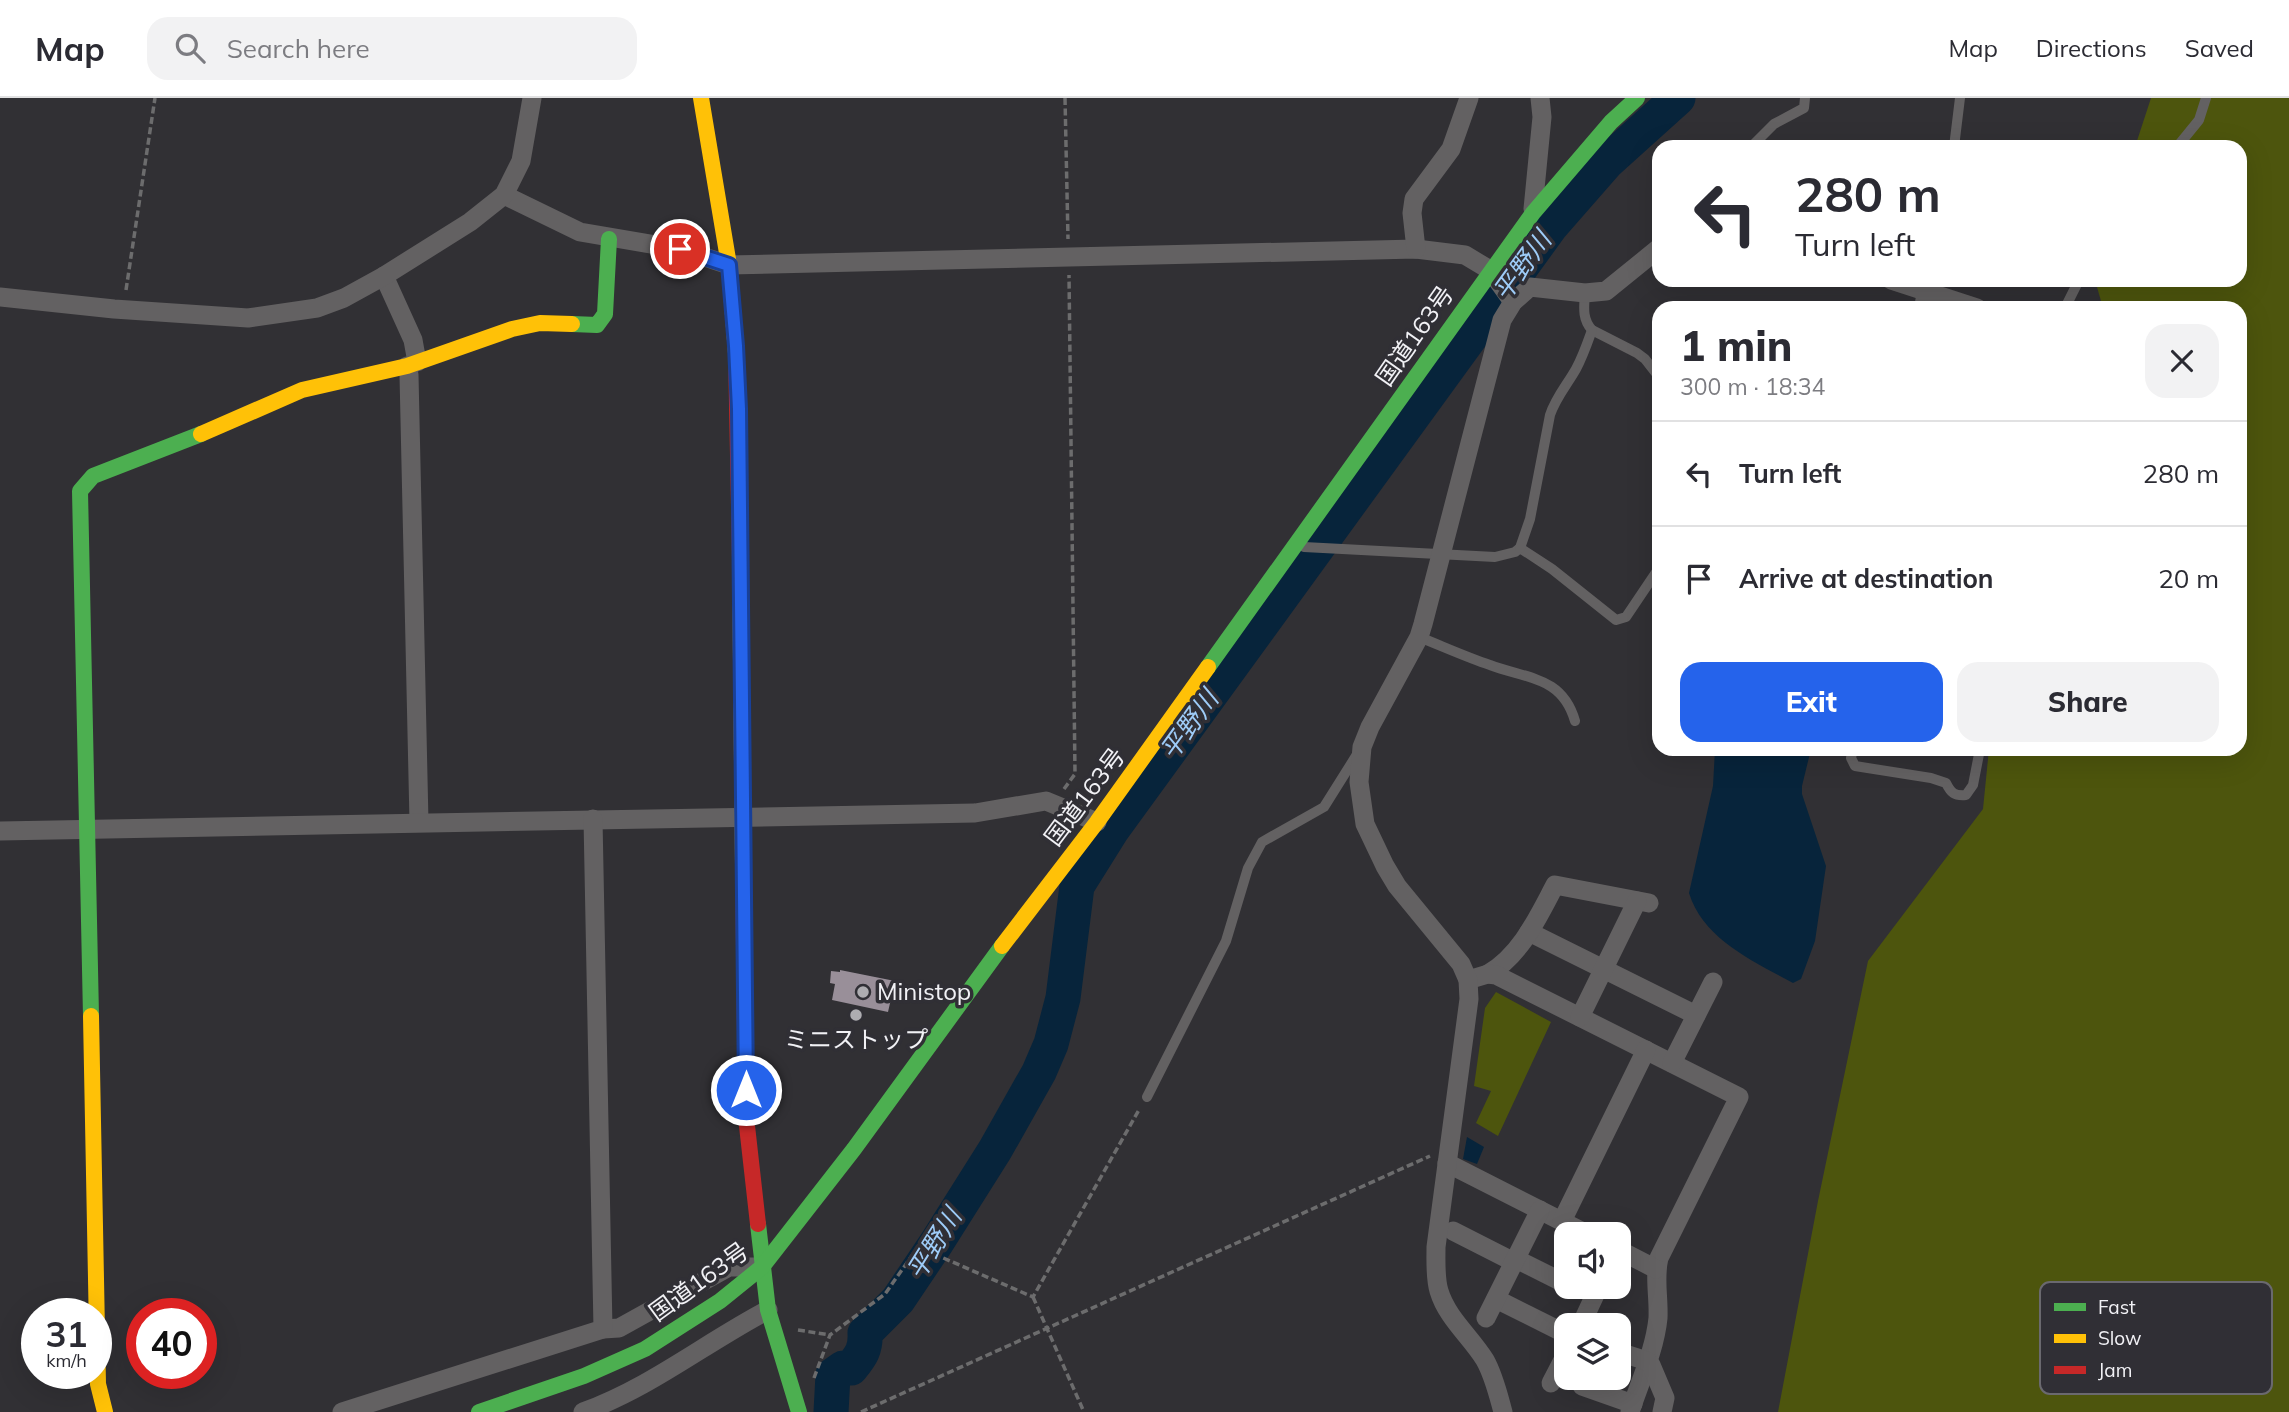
<!DOCTYPE html>
<meta charset="utf-8">
<style>
body{margin:0;font-family:Mulish,"Noto Sans JP",sans-serif;background:#f2f2f3;color:#2b2b33;height:100vh;display:flex;flex-direction:column;font-size:26px;white-space:nowrap}
*{box-sizing:border-box;margin:0}
p{font-size:23px;color:#7c7c81}
.icon{flex:none;width:38px;height:38px;fill:none;stroke:currentColor;stroke-width:2;stroke-linecap:round;stroke-linejoin:round}
.map{position:relative;flex:1;overflow:hidden}
.details{position:absolute;left:1652px;top:203px;width:595px;height:455px;display:flex;flex-direction:column;background:#fff;border-radius:21px;box-shadow:0 7px 28px #0002}
.details>*{flex:none}
.guide{position:absolute;left:1652px;top:42px;width:595px;height:147px;border-radius:21px;box-shadow:0 7px 28px #0002;background:#fff;color:#2b2b33;overflow:hidden}
.tools{position:absolute;left:1554px;top:1124px;display:grid;gap:14px}
.tools a{display:grid;place-items:center;width:77px;height:77px;border-radius:14px;background:#fff;box-shadow:0 7px 28px #0002;font-size:35px}
.speed{position:absolute;left:21px;top:1200px;display:flex;gap:14px;font-size:35px;font-weight:700;text-align:center}
.speed>*{display:grid;place-content:center;width:91px;height:91px;border-radius:50%;background:#fff;box-shadow:0 7px 28px #0002;line-height:1}
.speed small{font-size:18px;font-weight:400}
.speed .limit{border:10px solid #d22;background:#fff;color:#111}
.pin{position:absolute;display:grid;place-items:center;width:60px;height:60px;color:#fff;margin:-30px;border:4px solid #fff;border-radius:50%;box-shadow:0 2px 7px #0007}
.me{position:absolute;width:77px;margin:-38px;rotate:0deg;stroke-linejoin:round;filter:drop-shadow(0 0 5px #0008)}
.turn{display:flex;align-items:center;gap:24px;height:147px;padding:0 28px;font-size:32px}
.turn .icon{width:91px;height:91px;stroke-width:2.5}
.turn b{display:block;font-size:49px;line-height:60px}
.round{display:grid;place-items:center;flex:none;width:74px;height:74px;border-radius:21px;background:#f2f2f3}
.headline{display:flex;align-items:center;justify-content:space-between;height:119px;padding:0 28px}
h1{font-size:42px;font-weight:800;line-height:52px}
.cta{display:flex;gap:14px;margin-top:auto;padding:14px 28px}
.cta a{flex:1;height:80px;border-radius:21px;background:#2563eb;color:#fff;font-size:28px;font-weight:800;line-height:80px;text-align:center}
.cta a+a{background:#f2f2f3;color:#2b2b33}
ul{padding:0;list-style:none}
li{display:flex;align-items:center;gap:21px;height:105px;padding:0 28px;border-top:2px solid #e1e1e2}
li div{flex:1}
li b{display:block;font-size:26px}
li em{font-style:normal}
header{display:flex;align-items:center;gap:42px;box-sizing:border-box;height:98px;padding:0 35px;background:#fff;border-bottom:2px solid #e1e1e2}
header strong{font-size:33px}
nav{display:flex;gap:38px;margin-inline-start:auto;font-size:24px}
.search{width:490px;height:63px;background:#f2f2f3;display:flex;align-items:center;gap:18px;box-sizing:border-box;padding:0 24px;border-radius:21px;color:#7c7c81;font-size:26px}
.map>svg:first-child{display:block}
.green{fill:#4d550d}
.water{fill:#07243b}
.lines{fill:none;stroke-linecap:round;stroke-linejoin:round}
.river{stroke:#07243b;stroke-width:35}
.building{fill:#998f99}
.path{stroke:#6c6c6d;stroke-width:3.5;stroke-dasharray:7 3.5;stroke-linecap:butt}
.lane{stroke:#636162;stroke-width:10}
.street{stroke:#636162;stroke-width:19}
.fast{stroke:#4caf50;stroke-width:16}
.slow{stroke:#ffc107;stroke-width:16}
.jam{stroke:#c62828;stroke-width:16}
.route-casing{stroke:#184099;stroke-width:18}
.route{stroke:#2563eb;stroke-width:12}
.poi-dot{fill:#aeadb1;stroke:#302f35;stroke-width:2.5}
.labels{text-anchor:middle;stroke-width:7;stroke-linejoin:round;paint-order:stroke}
.street-label{font-size:24px;fill:#f1f1f5;stroke:#302f35}
.poi-label{font-size:24px;fill:#f1f1f5;stroke:#302f35;text-anchor:start}
.water-label{font-size:26px;font-style:italic;fill:#9eccf8;stroke:#302f35}
.key{fill:#302f35;stroke:#6a696f;stroke-width:2}
.key-label{font-size:19px;fill:#f1f1f5}
</style>
<header>
<strong>Map</strong>
<div class="search"><svg class="icon" aria-label="search" viewBox="0 0 24 24"><circle cx="10" cy="10" r="6"/><path d="M15 15l6 6"/></svg>Search here</div>
<nav><a>Map</a><a>Directions</a><a>Saved</a></nav>
</header>
<div class="map">
<svg width="2289" height="1314" viewBox="0 0 2289 1314">
<rect width="100%" height="100%" fill="#313034"/>
<!-- green -->
<g class="green">
<path d="M2151,0H2289V1314H1778L1818,1103L1868,863L1983,711L1989,651H2240V210H2103L2095,182H2240V49H2135Z"/>
<path d="M1496,894L1551,924L1498,1038L1476,1025L1491,993L1474,988L1485,910Z"/>
</g>
<!-- water -->
<g class="water">
<path d="M1715,651H1811L1802,688V696L1826,768L1815,843L1801,881L1793,885C1753,863 1703,841 1689,795L1713,688Z"/>
<path d="M1467,1039L1484,1049L1477,1066L1463,1061Z"/>
</g>
<g class="lines">
<!-- river -->
<path class="river" d="M831,1314L833,1277L843,1270H851C861,1258 866,1251 865,1235L898,1202L937,1144L995,1052L1039,974L1051,946L1063,900L1077,788L1112,732L1551,128L1607,64L1678,0"/>
</g>
<!-- building -->
<path class="building" d="M840,872L895,883L888,914L832,902L835,886L830,885L831,873L840,874Z"/>
<g class="lines">
<!-- path -->
<g class="path">
<path d="M1065,0L1068,141"/>
<path d="M126,192L155,0"/>
<path d="M1064,691L1075,676L1069,177"/>
<path d="M1033,1199L1084,1314"/>
<path d="M798,1232L830,1237"/>
<path d="M814,1280L830,1237L885,1196L918,1149L1033,1199L1140,1010"/>
<path d="M861,1314L1430,1058"/>
</g>
<!-- lane -->
<g class="lane">
<path d="M1751,49L1774,26L1804,10L1805,0"/>
<path d="M1954,49L1960,0"/>
<path d="M2177,49L2199,22L2206,0"/>
<path d="M1585,195C1584,209 1582,221 1592,232L1637,255L1645,261L1659,279"/>
<path d="M1919,210L1924,182"/>
<path d="M2065,210L2079,182"/>
<path d="M1304,449L1495,459L1515,454L1520,450L1552,471L1616,522L1626,519L1659,470"/>
<path d="M1520,450L1530,421L1550,317C1556,299 1567,287 1576,271C1583,258 1587,246 1592,232"/>
<path d="M1419,539C1442,548 1466,559 1490,567C1527,581 1562,578 1575,623"/>
<path d="M1853,651L1851,660L1855,668L1931,680L1946,685C1951,695 1954,698 1966,697L1973,687L1980,651"/>
<path d="M1147,999L1226,843L1248,770L1262,744L1324,709L1356,658"/>
</g>
<!-- street -->
<g class="street">
<path d="M504,97L580,134L680,151L729,167L1416,151L1465,157L1490,172L1513,204"/>
<path d="M1533,111L1542,19L1540,0"/>
<path d="M1416,151L1412,115L1414,101L1451,51L1469,0"/>
<path d="M384,178L413,242L417,264"/>
<path d="M1891,182L1977,210"/>
<path d="M0,199L114,211L248,220L317,210L344,200L384,178L470,124L504,97L521,63L532,0"/>
<path d="M407,268L409,277L419,724"/>
<path d="M0,733L975,715L1046,703L1097,724"/>
<path d="M1529,834L1696,917"/>
<path d="M1488,876C1521,857 1538,819 1555,787L1649,805"/>
<path d="M1468,882L1488,876L1496,877L1739,999L1659,1160C1654,1180 1659,1199 1658,1220C1655,1251 1640,1284 1630,1314"/>
<path d="M1580,919L1637,803"/>
<path d="M1672,965L1713,884"/>
<path d="M1447,1065L1587,1136"/>
<path d="M1562,1123L1646,952"/>
<path d="M1453,1133L1514,1164"/>
<path d="M1619,1152L1656,1171"/>
<path d="M1516,1161L1566,1186"/>
<path d="M1496,1201L1566,1236"/>
<path d="M1486,1220L1540,1112"/>
<path d="M1581,1227L1599,1188"/>
<path d="M603,1231L619,1230L729,1169H761"/>
<path d="M1619,1254L1647,1263L1651,1267L1665,1300L1662,1314"/>
<path d="M1551,1285L1566,1256"/>
<path d="M1582,1288L1633,1306"/>
<path d="M342,1314L603,1231L593,721"/>
<path d="M583,1314C650,1290 705,1245 768,1212"/>
<path d="M1503,1314C1498,1296 1494,1278 1485,1262C1471,1239 1447,1220 1439,1193C1435,1180 1436,1164 1436,1149L1469,901L1468,882L1461,866L1397,788L1385,768L1365,726L1359,684L1362,649L1370,629L1419,539L1423,526L1502,222L1513,204L1530,189L1585,195L1606,193L1659,150"/>
</g>
<!-- fast -->
<g class="fast">
<path d="M572,226L597,227L605,216L609,141"/>
<path d="M1208,569L1533,115L1611,24L1637,0"/>
<path d="M91,918L80,393L93,378L201,336"/>
<path d="M758,1126L768,1212L799,1314"/>
<path d="M479,1314L584,1278L645,1251L720,1203L762,1169L854,1051L1002,848"/>
</g>
<!-- slow -->
<g class="slow">
<path d="M701,0L729,167L736,255"/>
<path d="M201,336L302,292L407,268L512,231L540,225L572,226"/>
<path d="M740,460L743,765"/>
<path d="M1002,848L1097,724L1208,569"/>
<path d="M91,918L98,1286L105,1314"/>
</g>
<!-- jam -->
<g class="jam">
<path d="M736,255L740,460"/>
<path d="M743,765L746,1019L758,1126"/>
</g>
</g>
<g class="lines">
<!-- route casing -->
<g class="route-casing">
<path id="route" d="M680,151L729,167L736,248L739,311L746,992"/>
</g>
<!-- route -->
<use href="#route" class="route"/>
</g>
<!-- markers -->
<g class="poi-dot">
<circle cx="863" cy="894" r="7"/>
<circle cx="856" cy="917" r="7"/>
</g>
<g class="labels">
<!-- street labels -->
<g class="street-label">
<text transform="translate(1415 238) rotate(-55)" y="8">国道163号</text>
<text transform="translate(1085 699) rotate(-53)" y="8">国道163号</text>
<text transform="translate(699 1184) rotate(-36)" y="8">国道163号</text>
</g>
<!-- poi labels -->
<g class="poi-label">
<text x="877" y="902">Ministop</text>
<text x="856" y="950" text-anchor="middle">ミニストップ</text>
</g>
<!-- water labels -->
<g class="water-label">
<text transform="translate(1522 168) rotate(-54)" y="9">平野川</text>
<text transform="translate(1189 627) rotate(-54)" y="9">平野川</text>
<text transform="translate(934 1146) rotate(-58)" y="9">平野川</text>
</g>
</g>
<!-- legend -->
<rect x="2040" y="1184" width="232" height="112" rx="10" class="key"/>
<rect x="2054" y="1205" width="32" height="8" fill="#4caf50"/>
<rect x="2054" y="1236" width="32" height="9" fill="#ffc107"/>
<rect x="2054" y="1268" width="32" height="8" fill="#c62828"/>
<g class="key-label">
<text x="2098" y="1216">Fast</text>
<text x="2098" y="1247">Slow</text>
<text x="2098" y="1279">Jam</text>
</g>
</svg>
<div class="tools">
<a><svg class="icon" aria-label="sound" viewBox="0 0 24 24"><path d="M4 9h4l5-4v14l-5-4H4zM17 9q2 3 0 6"/></svg></a>
<a><svg class="icon" aria-label="layers" viewBox="0 0 24 24"><path d="M12 4l9 5-9 5-9-5zM3 14l9 5 9-5"/></svg></a>
</div>
<div class="speed"><div>31<small>km/h</small></div><div class="limit">40</div></div>
<div class="pin" style="left:680px;top:151px;background:#d93025"><svg class="icon" aria-label="arrive" viewBox="0 0 24 24"><path d="M6 21V4h12l-3 4 3 4H6"/></svg></div>
<svg class="me" style="left:746px;top:992px" viewBox="-20 -20 40 40"><circle r="17" fill="#2563eb" stroke="#fff" stroke-width="3"/><path d="M0-11L8 9 0 5-8 9z" fill="#fff"/></svg>
<div class="guide">
<div class="turn"><svg class="icon" aria-label="left" viewBox="0 0 24 24"><path d="M17 20v-9H6M10 6l-5 5 5 5"/></svg><div><b>280 m</b>Turn left</div></div>
</div>
<section class="details">
<div class="headline"><div><h1>1 min</h1><p>300 m · 18:34</p></div><a class="round"><svg class="icon" aria-label="close" viewBox="0 0 24 24"><path d="M6 6l12 12M18 6L6 18"/></svg></a></div>
<ul>
<li><svg class="icon" aria-label="left" viewBox="0 0 24 24"><path d="M17 20v-9H6M10 6l-5 5 5 5"/></svg><div><b>Turn left</b></div><em>280 m</em></li>
<li><svg class="icon" aria-label="arrive" viewBox="0 0 24 24"><path d="M6 21V4h12l-3 4 3 4H6"/></svg><div><b>Arrive at destination</b></div><em>20 m</em></li>
</ul>
<div class="cta"><a>Exit</a><a>Share</a></div>
</section>
</div>
